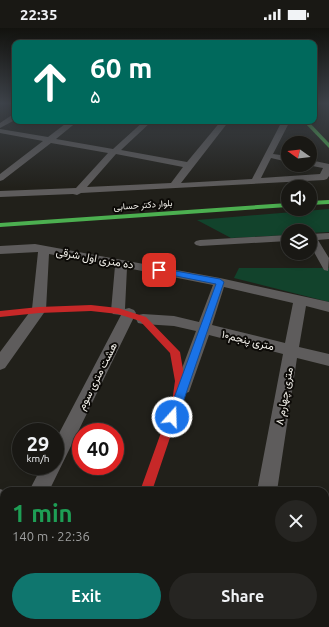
<!DOCTYPE html>
<meta charset="utf-8">
<style>
body{margin:0;font-family:Ubuntu,Vazirmatn,sans-serif;background:#262522;color:#f1f3f6;height:100vh;display:flex;flex-direction:column;font-size:15px;white-space:nowrap}
*{box-sizing:border-box;margin:0}
p{font-size:13px;color:#9fa0a0}
.icon{flex:none;width:22px;height:22px;fill:none;stroke:currentColor;stroke-width:2;stroke-linecap:round;stroke-linejoin:round}
.map{position:relative;flex:1;overflow:hidden}
.sheet{position:absolute;left:0px;top:459px;width:329px;height:140px;display:flex;flex-direction:column;background:#191814;border-radius:12px 12px 0 0;box-shadow:0 2px 10px #0003,0 0 0 1px #373734}
.sheet>*{flex:none}
.hud{position:absolute;left:12px;top:12px;width:305px;height:84px;border-radius:8px;box-shadow:0 2px 10px #0003,0 0 0 1px #373734;background:#00695c;color:#fff;overflow:hidden}
.needle{width:26px;rotate:284deg}
.buttons{position:absolute;left:281px;top:108px;display:grid;gap:8px}
.buttons a{display:grid;place-items:center;width:36px;height:36px;border-radius:50%;background:#191814;box-shadow:0 2px 10px #0003,0 0 0 1px #373734;font-size:20px}
.speed{position:absolute;left:12px;top:395px;display:flex;gap:8px;font-size:20px;font-weight:700;text-align:center}
.speed>*{display:grid;place-content:center;width:52px;height:52px;border-radius:50%;background:#191814;box-shadow:0 2px 10px #0003,0 0 0 1px #373734;line-height:1}
.speed small{font-size:10px;font-weight:400}
.speed .limit{border:6px solid #d22;background:#fff;color:#111}
.pin{position:absolute;display:grid;place-items:center;width:34px;height:34px;color:#fff;margin:-17px;border-radius:8px;box-shadow:0 2px 6px #0006}
.me{position:absolute;width:44px;margin:-22px;rotate:20deg;stroke-linejoin:round;filter:drop-shadow(0 0 3px #0008)}
.turn{display:flex;align-items:center;gap:14px;height:84px;padding:0 12px;font-size:18px}
.turn .icon{width:52px;height:52px;stroke-width:2.5}
.turn b{display:block;font-size:28px;line-height:34px}
.round{display:grid;place-items:center;flex:none;width:42px;height:42px;border-radius:21px;background:#262522}
.headline{display:flex;align-items:center;justify-content:space-between;height:68px;padding:0 12px}
h1{font-size:24px;font-weight:600;line-height:30px;color:#1e9e55}
.cta{display:flex;gap:8px;margin-top:auto;padding:8px 12px}
.cta a{flex:1;height:46px;border-radius:24px;background:#0f766e;color:#fff;font-size:16px;font-weight:600;line-height:46px;text-align:center}
.cta a+a{background:#262522;color:#f1f3f6}
.status{display:flex;justify-content:space-between;align-items:center;height:28px;padding:0 20px;background:#191814;direction:ltr}
.status svg{height:11px;fill:currentColor}
.map>svg:first-child{display:block}
.green{fill:#12432c}
.lines{fill:none;stroke-linecap:round;stroke-linejoin:round}
.street{fill:#5e5c5c;fill-rule:evenodd}
.fast{fill:#4caf50;fill-rule:evenodd}
.jam{fill:#c62828;fill-rule:evenodd}
.route{fill:#1a73e8;stroke:#114b97}
.labels{text-anchor:middle;stroke-width:4;stroke-linejoin:round;paint-order:stroke}
.far-street-label{font-size:9px;fill:#f4f2ec;stroke:#0c0a07}
.street-label{font-size:11px;fill:#f4f2ec;stroke:#0c0a07}
</style>
<div class="status"><b>22:35</b><svg viewBox="0 0 49 12"><path d="M0 12V9h3v3zM5 12V6h3v6zM10 12V3h3v9zM15 12V0h3v12zM26 1h20v11H26zM47 4h2v5h-2z"/></svg></div>
<div class="map">
<svg width="329" height="599" viewBox="0 0 329 599">
<rect width="100%" height="100%" fill="#21201a"/>
<!-- green -->
<g class="green">
<path d="M329,181V204L310,205V203H288V207L231,210L197,192Z"/>
<path d="M239,240H329V274L234,250Z"/>
</g>
<g class="lines">
<!-- street -->
<g class="street">
<path d="M12,87H15V92L0,100V95Z"/>
<path d="M69,93H78L56,111L113,121L144,93H152L121,122L187,134L221,93H229L181,155L252,151L282,93H290L273,126L288,128V134L271,130L261,150L320,146L323,140L307,137H310V132L329,136V148L327,151L324,152L81,165L77,167L73,166L0,169V163L76,160L108,125L51,115L3,152L0,153V146L43,113L0,105V101L48,109ZM116,126L183,139L171,155L87,159Z"/>
<path d="M329,205V211L318,212L329,230L328,243L324,242L310,217V206Z"/>
<path d="M288,207V213L200,218L196,217L194,215L196,213L200,212Z"/>
<path d="M35,216L220,250L329,274V284L306,278L299,319L329,326V338L297,330L277,463H257L283,326L209,307L189,364L183,366L177,364L175,359L196,303L174,298L143,296L138,295L136,291L138,287L143,286L174,288L199,294L213,257L127,240L125,281L129,280L134,282L136,285L49,463H29L42,438H55V413L121,287L113,286L111,283L115,238L49,226L46,282L5,340L0,342V324L32,281L38,224L0,226V218ZM224,259L293,275L285,315L212,297Z"/>
<path d="M0,461L6,463H4V482L0,481Z"/>
<path d="M4,522V550L0,552V524Z"/>
<path d="M325,582L329,584V599H315L314,595H325Z"/>
<path d="M87,595H111L109,599H85Z"/>
<rect x="233" y="595" width="24" height="4"/>
</g>
<!-- fast -->
<g class="fast">
<path d="M303,93H308L329,115V120Z"/>
<path d="M329,172V176L310,177V173Z"/>
<path d="M288,175V179L0,199V195Z"/>
</g>
<!-- jam -->
<path class="jam" d="M91,277L118,280L146,289L180,324L185,353L182,374L152,463H140L172,374L175,353L170,325L140,293L118,286L91,283L39,285L0,289V283L39,279Z"/>
</g>
<!-- sky -->
<linearGradient id="sky" x2="0" y2="1"><stop stop-color="#12120e"/><stop offset="0.47" stop-color="#3d4249"/><stop offset="1" stop-color="#3d4249" stop-opacity="0"/></linearGradient>
<rect width="329" height="160" fill="url(#sky)"/>
<!-- route -->
<path class="route" d="M159,240L220,251L224,254L178,389L176,392L172,394L168,392L167,389L216,256L156,244V241Z"/>
<g class="labels">
<!-- far-street labels -->
<g class="far-street-label">
<text transform="translate(143 177) rotate(-4)" y="3">بلوار دکتر حسابی</text>
</g>
<!-- street labels -->
<g class="street-label">
<text transform="translate(95 230) rotate(10)" y="4">ده متری اول شرقی</text>
<text transform="translate(248 312) rotate(14)" y="4">۱۰متری پنجم</text>
<text transform="translate(97 348) rotate(-63)" y="4">هشت متری سوم</text>
<text transform="translate(284 368) rotate(-80)" y="4">۸ متری چهارم</text>
</g>
</g>
</svg>
<div class="buttons">
<a><svg class="needle" viewBox="-14 -14 28 28"><path d="M0-13l5 13h-10z" fill="#e53935"/><path d="M0 13l5-13h-10z" fill="#9fa0a0"/></svg></a>
<a><svg class="icon" aria-label="sound" viewBox="0 0 24 24"><path d="M4 9h4l5-4v14l-5-4H4zM17 9q2 3 0 6"/></svg></a>
<a><svg class="icon" aria-label="layers" viewBox="0 0 24 24"><path d="M12 4l9 5-9 5-9-5zM3 14l9 5 9-5"/></svg></a>
</div>
<div class="speed"><div>29<small>km/h</small></div><div class="limit">40</div></div>
<div class="pin" style="left:159px;top:242px;background:#d93025"><svg class="icon" aria-label="arrive" viewBox="0 0 24 24"><path d="M6 21V4h12l-3 4 3 4H6"/></svg></div>
<svg class="me" style="left:172px;top:389px" viewBox="-20 -20 40 40"><circle r="17" fill="#1a73e8" stroke="#fff" stroke-width="3"/><path d="M0-11L8 9 0 5-8 9z" fill="#fff"/></svg>
<div class="hud">
<div class="turn"><svg class="icon" aria-label="ahead" viewBox="0 0 24 24"><path d="M12 20V5M6 11l6-6 6 6"/></svg><div><b>60 m</b>۵</div></div>
</div>
<section class="sheet">
<div class="headline"><div><h1>1 min</h1><p>140 m · 22:36</p></div><a class="round"><svg class="icon" aria-label="close" viewBox="0 0 24 24"><path d="M6 6l12 12M18 6L6 18"/></svg></a></div>
<div class="cta"><a>Exit</a><a>Share</a></div>
</section>
</div>
